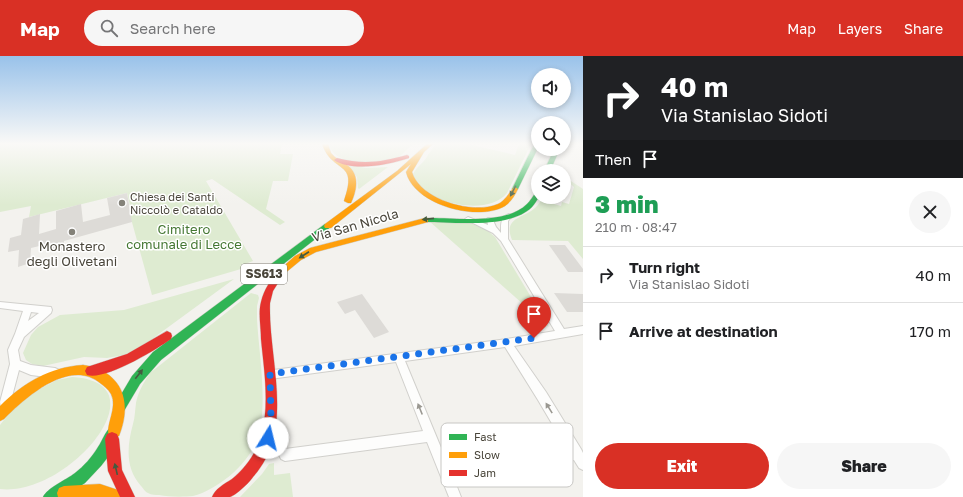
<!DOCTYPE html>
<meta charset="utf-8">
<style>
body{margin:0;font-family:"Golos Text",sans-serif;background:#f6f6f6;color:#202124;height:100vh;display:flex;flex-direction:column;font-size:15px;white-space:nowrap}
*{box-sizing:border-box;margin:0}
p{font-size:13px;color:#757577}
.icon{flex:none;width:22px;height:22px;fill:none;stroke:currentColor;stroke-width:2;stroke-linecap:round;stroke-linejoin:round}
.map{position:relative;flex:1;overflow:hidden}
.sheet{display:flex;flex-direction:column;background:#fff;width:380px}
.sheet>*{flex:none}
.guide{background:#202124;color:#fff;overflow:hidden}
.tools{position:absolute;left:531px;top:12px;display:grid;gap:8px}
.tools a{display:grid;place-items:center;width:40px;height:40px;border-radius:50%;background:#fff;box-shadow:0 2px 6px #0003;font-size:20px}
.pin{position:absolute;display:grid;place-items:center;width:34px;height:34px;color:#fff;margin:-41px -17px;border-radius:50% 50% 50% 0;rotate:-45deg;box-shadow:0 0 4px #0007}
.pin .icon{rotate:45deg}
.me{position:absolute;width:44px;margin:-22px;rotate:9deg;stroke-linejoin:round;filter:drop-shadow(0 0 3px #0008)}
.turn{display:flex;align-items:center;gap:14px;height:84px;padding:0 12px;font-size:18px}
.turn .icon{width:52px;height:52px;stroke-width:2.5}
.turn b{display:block;font-size:28px;line-height:34px}
.then{display:flex;align-items:center;height:38px;padding:0 12px;background:#0003;gap:8px;font-size:15px}
.round{display:grid;place-items:center;flex:none;width:42px;height:42px;border-radius:21px;background:#f6f6f6}
.summary{display:flex;align-items:center;justify-content:space-between;height:68px;padding:0 12px}
h1{font-size:24px;font-weight:800;line-height:30px;color:#1e9e55}
.button{display:flex;gap:8px;margin-top:auto;padding:8px 12px}
.button a{flex:1;height:46px;border-radius:24px;background:#d93025;color:#fff;font-size:16px;font-weight:800;line-height:46px;text-align:center}
.button a+a{background:#f6f6f6;color:#202124}
ul{padding:0;list-style:none}
li{display:flex;align-items:center;gap:12px;height:56px;padding:0 12px;border-top:1px solid #e0e0e0}
li div{flex:1}
li b{display:block;font-size:15px}
li em{font-style:normal}
header{display:flex;align-items:center;gap:24px;box-sizing:border-box;height:56px;padding:0 20px;background:#d93025;color:#fff}
header strong{font-size:19px}
nav{display:flex;gap:22px;margin-inline-start:auto;font-size:14px}
.search{width:280px;height:36px;background:#f6f6f6;display:flex;align-items:center;gap:10px;box-sizing:border-box;padding:0 14px;border-radius:22px;color:#757577;font-size:15px}
main{display:flex;flex:1;min-height:0}
.map>svg:first-child{display:block}
.green{fill:#deebd1}
.building{fill:#dddbd7}
.lines{fill:none;stroke-linecap:round;stroke-linejoin:round}
.street-casing{stroke:#d1d0cc;stroke-width:2}
.fast-casing{stroke:#d1cfc6;stroke-width:1}
.slow-casing{stroke:#d1cfc6;stroke-width:1}
.jam-casing{stroke:#d1cfc6;stroke-width:1}
.street{fill:#fdfdfc;fill-rule:evenodd}
.fast{fill:#30b455;fill-rule:evenodd}
.slow{fill:#ff9f0a;fill-rule:evenodd}
.jam{fill:#e5322d;fill-rule:evenodd}
.oneway{fill:#445b3f}
.oneway2{fill:#9a9891}
.route{stroke:#1a73e8;stroke-width:7;stroke-dasharray:0 12.6}
.poi-dot{fill:#848279;stroke:#fff;stroke-width:1.5}
.labels{text-anchor:middle;stroke-width:3;stroke-linejoin:round;paint-order:stroke}
.far-poi-label{font-size:11px;fill:#49453a;stroke:#fff;text-anchor:start}
.shield{fill:#fff;stroke:#807d75;stroke-width:1}
.shield-label{font-size:12px;font-weight:bold;fill:#49453a}
.street-label{font-size:13px;fill:#49453a;stroke:#fff}
.park-label{font-size:13px;fill:#447732;stroke:#fff}
.poi-label{font-size:13px;fill:#49453a;stroke:#fff}
.key{fill:#fff;stroke:#c8c7c4;stroke-width:1}
.key-label{font-size:11px;fill:#49453a}
</style>
<header>
<strong>Map</strong>
<div class="search"><svg class="icon" aria-label="search" viewBox="0 0 24 24"><circle cx="10" cy="10" r="6"/><path d="M15 15l6 6"/></svg>Search here</div>
<nav><a>Map</a><a>Layers</a><a>Share</a></nav>
</header>
<main>
<div class="map">
<svg width="583" height="441" viewBox="0 0 583 441">
<rect width="100%" height="100%" fill="#f3f2ee"/>
<!-- green -->
<g class="green">
<path d="M0,88H282L280,98H293L288,125H273L266,153L285,166L280,169L212,123L206,125L253,205L245,208V209L241,213L152,239L130,159L132,158L127,137L29,161L31,150L0,156Z"/>
<path d="M329,88H414C406,93 401,101 392,105C377,112 333,109 329,88Z"/>
<path d="M436,88H468L515,99L519,88H531L507,137C489,159 440,149 421,132C417,129 415,123 413,118C417,110 424,107 428,99C431,95 432,92 436,88Z"/>
<path d="M346,108L366,112L388,111L359,133L358,132L357,121Z"/>
<path d="M567,125H571L583,133V203L568,185L512,184C501,157 532,164 541,144L561,150L562,146L569,148L574,131Z"/>
<path d="M429,165L468,166L488,175L495,181L549,271Z"/>
<path d="M234,223L137,294L124,299L107,302L84,301L43,310L32,308L26,304L23,297L31,279L38,271L60,259L124,254Z"/>
<path d="M251,237L258,239L259,242L257,250V263C259,299 268,347 258,381C250,407 219,433 193,440C183,441 169,441 159,439C156,439 151,439 148,437C145,436 143,432 141,430C125,412 127,390 133,368C135,361 135,354 136,347C138,336 144,326 150,317Z"/>
<path d="M72,321C165,326 68,441 0,433V369L11,355L25,341L57,324Z"/>
<path d="M274,407V419L290,417L293,441H240L262,418L269,408Z"/>
</g>
<!-- building -->
<g class="building">
<path d="M127,137L132,166L64,185V193L52,196V187L31,192L30,207L18,211L19,194L8,196L10,182L21,179L23,163L40,158L39,178L56,173V155L81,148L83,166L110,159L107,142Z"/>
<path d="M549,189H565L583,213V216H568Z"/>
<path d="M554,237L583,238V256H567Z"/>
<path d="M362,238L389,276L374,282L355,254L345,258L337,246Z"/>
</g>
<g class="lines">
<!-- street casing -->
<g class="street-casing">
<g id="street">
<path d="M509,158L512,160L508,165V183L564,273L583,270V278L514,290L546,336L581,393L583,397V414L579,412L574,404L454,423L461,441H449L427,386L285,405L281,403L279,399L281,395L285,393L423,375L396,306L270,323L266,321L265,318L266,315L507,283L555,275L501,185L493,177L465,163L468,161L488,169L487,163L488,162H492L496,171L501,177C501,169 500,161 509,158ZM505,291L538,344L567,393L449,411L405,305Z"/>
<path d="M0,246L51,251L52,254L51,257L24,281L18,294L20,305L31,309L55,312L59,314L60,317L59,320L55,322L31,319L19,314L10,348L9,352L5,353L1,352L0,346L10,308L8,294L15,278L23,255L0,252ZM31,256L39,257L28,265Z"/>
</g>
</g>
<!-- fast casing -->
<g class="fast-casing">
<g id="fast">
<path d="M534,88H538V92L518,133L515,135L513,134L512,133Z"/>
<path d="M554,93H560L550,115H544Z"/>
<path d="M538,135L539,141C537,144 534,149 532,151C510,173 454,166 425,166L421,164L425,162C453,161 505,170 527,148C530,145 533,140 536,136Z"/>
<path d="M325,168H331L332,170L161,304L140,328L124,355L120,357L116,355L114,351L116,347L132,320L153,296Z"/>
<path d="M114,369L119,370L120,375L108,401L101,410L85,427L64,441H43C47,432 66,424 75,417C84,410 92,401 98,391C103,384 106,372 114,369Z"/>
</g>
</g>
<!-- slow casing -->
<g class="slow-casing">
<g id="slow">
<path d="M322,88H328C329,91 330,94 331,97C335,102 341,105 347,109C360,118 357,134 351,147H348L344,145C359,103 333,119 322,88Z"/>
<path d="M427,88H433L424,96L412,116C420,144 474,159 498,148C505,145 509,137 513,132L515,131L518,133C515,139 511,146 505,150C478,166 414,149 406,116L411,108L331,172H325L324,170L325,168L397,115Z"/>
<path d="M425,162H428V166L316,196L301,204L284,218L281,219L277,216L295,200L310,192Z"/>
<path d="M83,309C89,310 96,311 101,314C128,328 129,355 119,380L114,381L109,380C105,369 118,352 111,338C108,333 104,330 100,327C69,302 25,342 4,363L0,365V350C23,327 50,311 83,309Z"/>
<path d="M100,428L124,436L126,441H58L57,437L59,432L64,430Z"/>
</g>
</g>
<!-- jam casing -->
<g class="jam-casing">
<g id="jam">
<path d="M407,99L409,100V102C389,109 352,116 334,104L337,102C364,109 381,106 407,99Z"/>
<path d="M281,213L285,216L273,235L270,247C268,304 296,373 253,421C249,427 236,439 230,441C225,441 217,441 212,441C215,433 224,428 232,423C245,412 256,398 261,380C270,349 264,314 261,283C261,271 258,257 261,246C264,233 271,224 278,214Z"/>
<path d="M167,275L171,277L172,280L171,283C156,294 104,325 87,319L85,315L87,311L127,298Z"/>
<path d="M112,376L117,378L119,383L122,414L135,441H120L108,415L105,383L107,378Z"/>
</g>
</g>
<!-- street -->
<use href="#street" class="street"/>
<!-- fast -->
<use href="#fast" class="fast"/>
<!-- slow -->
<use href="#slow" class="slow"/>
<!-- jam -->
<use href="#jam" class="jam"/>
</g>
<!-- one-way arrows -->
<defs><path id="oneway-solid" d="M-6-.8H1V-3.2L6.5 0L1 3.2V.8H-6Z"/></defs>
<g class="oneway">
<use href="#oneway-solid" transform="translate(513 135) rotate(118)"/>
<use href="#oneway-solid" transform="translate(428 163) rotate(174)"/>
<use href="#oneway-solid" transform="translate(304 199) rotate(147)"/>
<use href="#oneway-solid" transform="translate(139 318) rotate(-52)"/>
<use href="#oneway-solid" transform="translate(116 413) rotate(-103)"/>
</g>
<g class="oneway2">
<use href="#oneway-solid" transform="translate(549 352) rotate(-122)"/>
<use href="#oneway-solid" transform="translate(420 353) rotate(-112)"/>
</g>
<!-- sky -->
<linearGradient id="sky" x2="0" y2="1"><stop stop-color="#99c2ea"/><stop offset="0.59" stop-color="#faf9f7"/><stop offset="1" stop-color="#faf9f7" stop-opacity="0"/></linearGradient>
<rect width="583" height="149" fill="url(#sky)"/>
<g class="lines">
<!-- route -->
<path class="route" d="M268,382L271,362L270,318L534,282"/>
</g>
<!-- markers -->
<g class="poi-dot">
<circle cx="122" cy="147" r="4"/>
<circle cx="72" cy="176" r="4"/>
</g>
<g class="labels">
<!-- far-poi labels -->
<g class="far-poi-label">
<text x="130" y="145">Chiesa dei Santi<tspan x="130" dy="13">Niccolò e Cataldo</tspan></text>
</g>
<!-- shield labels -->
<rect class="shield" x="241" y="208" width="46" height="20" rx="3"/>
<g class="shield-label">
<text x="264" y="222">SS613</text>
</g>
<!-- street labels -->
<g class="street-label">
<text transform="translate(355 169) rotate(-16)" y="5">Via San Nicola</text>
</g>
<!-- park labels -->
<g class="park-label">
<text x="184" y="178">Cimitero<tspan x="184" dy="15">comunale di Lecce</tspan></text>
</g>
<!-- poi labels -->
<g class="poi-label">
<text x="72" y="195">Monastero<tspan x="72" dy="15">degli Olivetani</tspan></text>
</g>
</g>
<!-- legend -->
<rect x="441" y="367" width="132" height="64" rx="6" class="key"/>
<rect x="449" y="378" width="18" height="6" fill="#30b455"/>
<rect x="449" y="396" width="18" height="6" fill="#ff9f0a"/>
<rect x="449" y="414" width="18" height="6" fill="#e5322d"/>
<g class="key-label">
<text x="474" y="385">Fast</text>
<text x="474" y="403">Slow</text>
<text x="474" y="421">Jam</text>
</g>
</svg>
<div class="tools">
<a><svg class="icon" aria-label="sound" viewBox="0 0 24 24"><path d="M4 9h4l5-4v14l-5-4H4zM17 9q2 3 0 6"/></svg></a>
<a><svg class="icon" aria-label="search" viewBox="0 0 24 24"><circle cx="10" cy="10" r="6"/><path d="M15 15l6 6"/></svg></a>
<a><svg class="icon" aria-label="layers" viewBox="0 0 24 24"><path d="M12 4l9 5-9 5-9-5zM3 14l9 5 9-5"/></svg></a>
</div>
<div class="pin" style="left:534px;top:282px;background:#d93025"><svg class="icon" aria-label="arrive" viewBox="0 0 24 24"><path d="M6 21V4h12l-3 4 3 4H6"/></svg></div>
<svg class="me" style="left:268px;top:382px" viewBox="-20 -20 40 40"><circle r="19" fill="#fff"/><path d="M0-13L10 11 0 6-10 11z" fill="#1a73e8"/></svg>
</div>
<section class="sheet">
<div class="guide">
<div class="turn"><svg class="icon" aria-label="right" viewBox="0 0 24 24"><path d="M7 20v-9h11M14 6l5 5-5 5"/></svg><div><b>40 m</b>Via Stanislao Sidoti</div></div>
<div class="then">Then<svg class="icon" aria-label="arrive" viewBox="0 0 24 24"><path d="M6 21V4h12l-3 4 3 4H6"/></svg></div>
</div>
<div class="summary"><div><h1>3 min</h1><p>210 m · 08:47</p></div><a class="round"><svg class="icon" aria-label="close" viewBox="0 0 24 24"><path d="M6 6l12 12M18 6L6 18"/></svg></a></div>
<ul>
<li><svg class="icon" aria-label="right" viewBox="0 0 24 24"><path d="M7 20v-9h11M14 6l5 5-5 5"/></svg><div><b>Turn right</b><p>Via Stanislao Sidoti</p></div><em>40 m</em></li>
<li><svg class="icon" aria-label="arrive" viewBox="0 0 24 24"><path d="M6 21V4h12l-3 4 3 4H6"/></svg><div><b>Arrive at destination</b></div><em>170 m</em></li>
</ul>
<div class="button"><a>Exit</a><a>Share</a></div>
</section>
</main>
